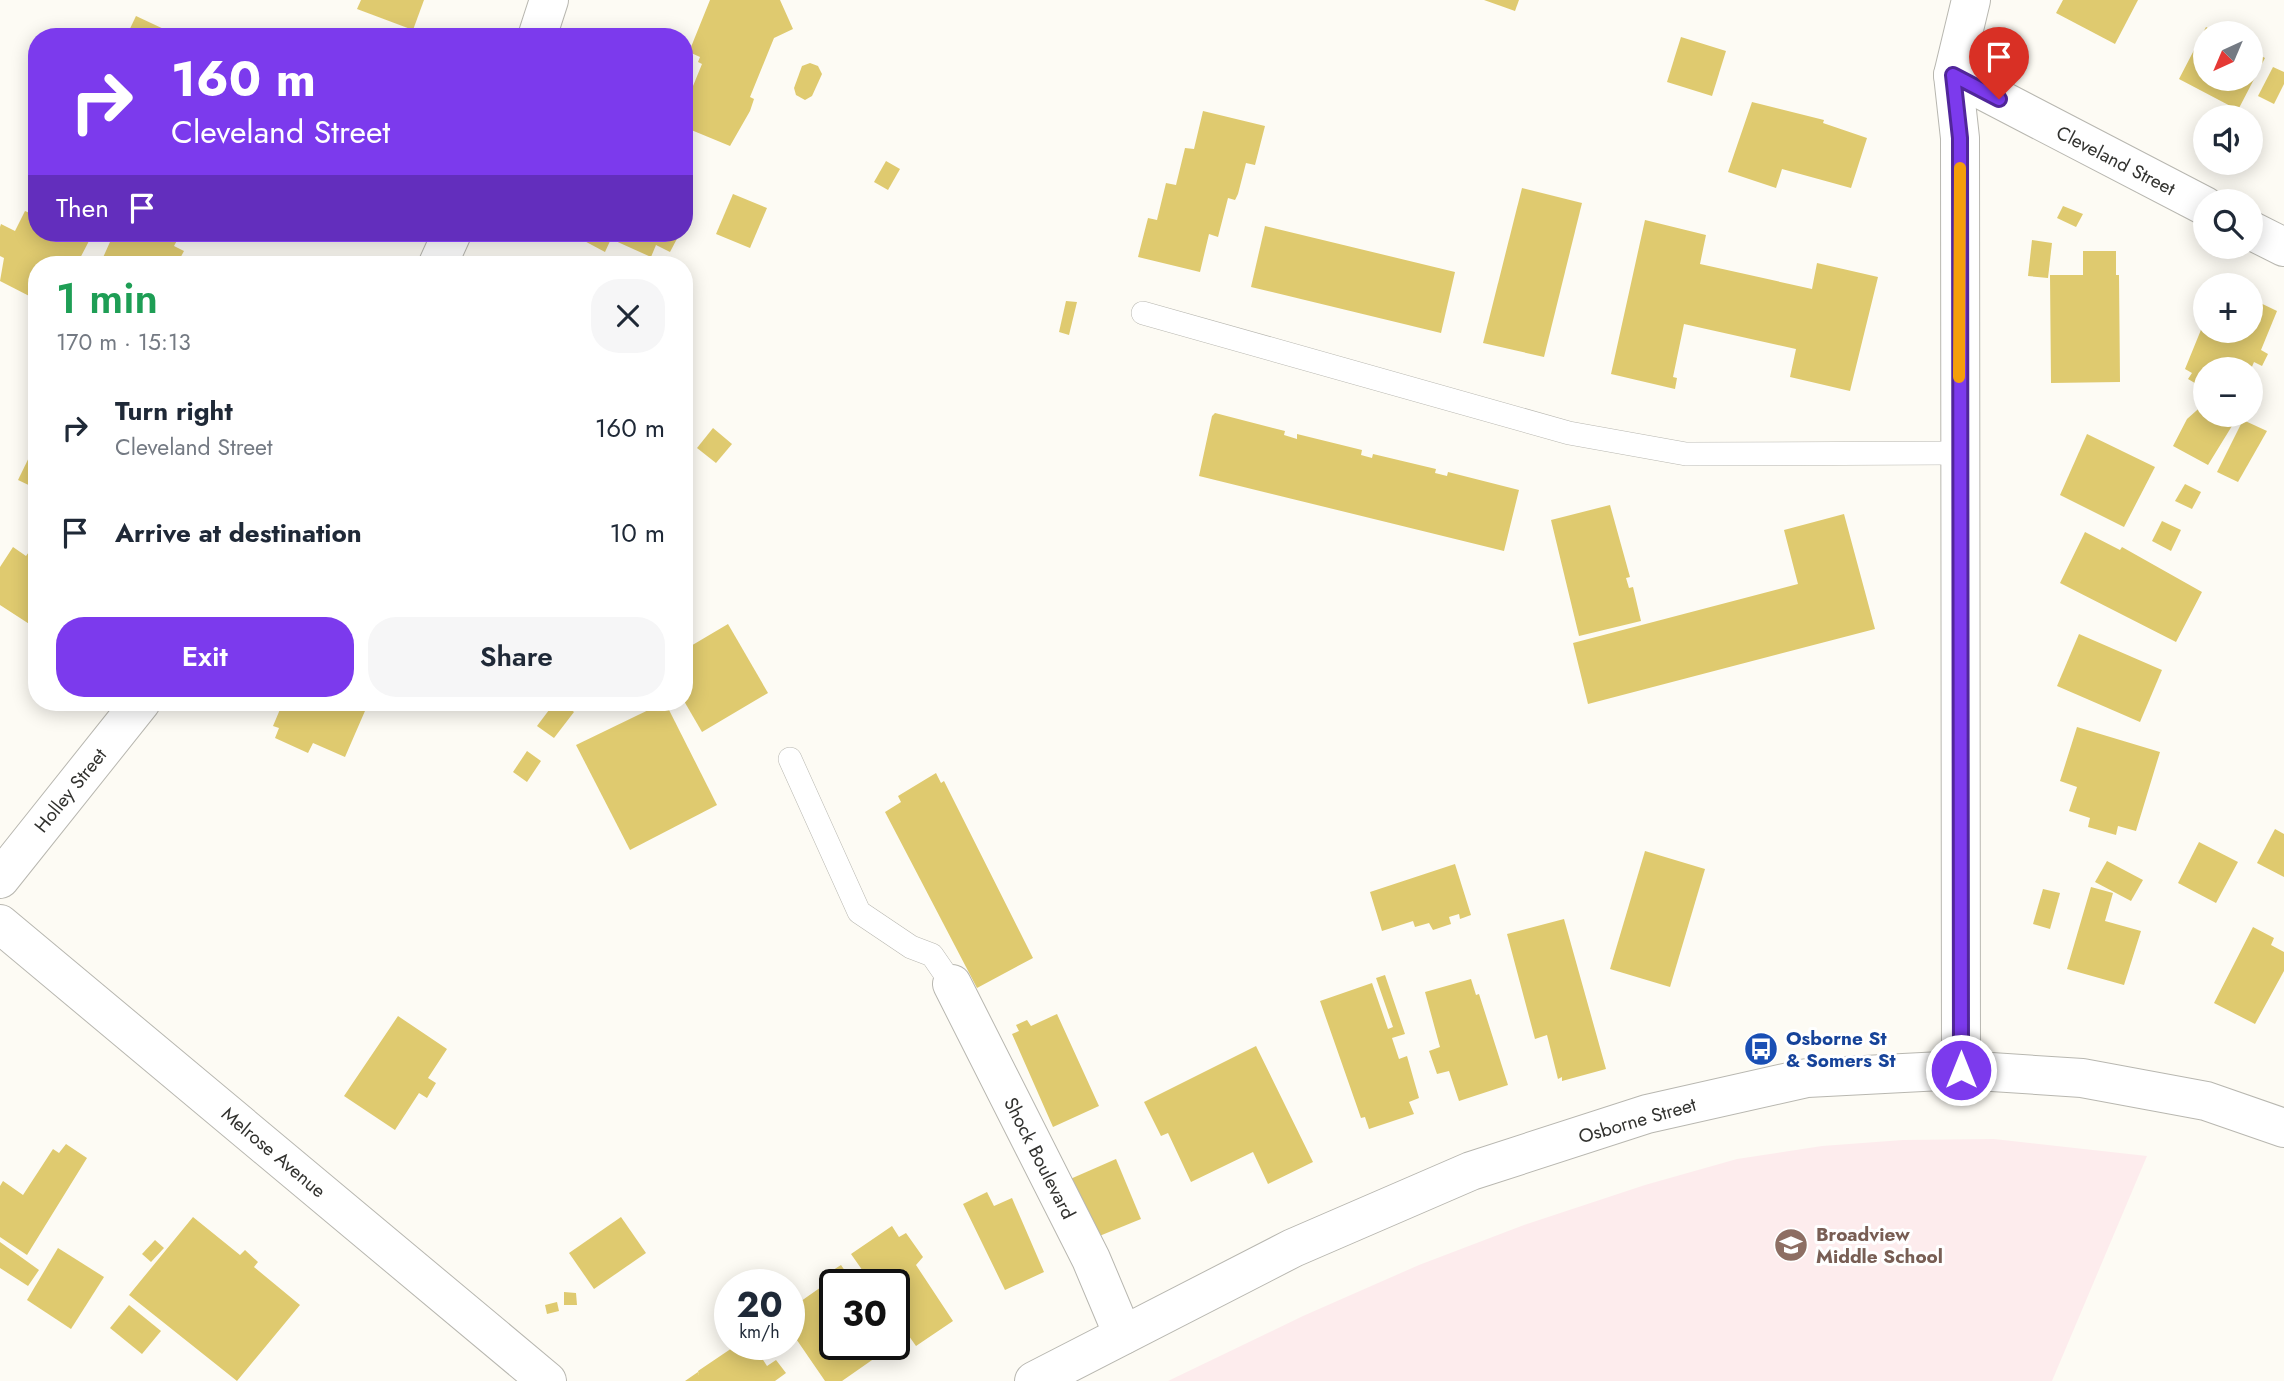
<!DOCTYPE html>
<meta charset="utf-8">
<style>
body{margin:0;font-family:Jost,sans-serif;background:#f6f6f7;color:#1f2937;height:100vh;display:flex;flex-direction:column;font-size:26px;white-space:nowrap}
*{box-sizing:border-box;margin:0}
p{font-size:23px;color:#747a83}
.icon{flex:none;width:38px;height:38px;fill:none;stroke:currentColor;stroke-width:2;stroke-linecap:round;stroke-linejoin:round}
.map{position:relative;flex:1;overflow:hidden}
.details{position:absolute;left:28px;top:256px;width:665px;height:455px;display:flex;flex-direction:column;background:#fff;border-radius:28px;box-shadow:0 4px 18px #0003}
.details>*{flex:none}
.banner{position:absolute;left:28px;top:28px;width:665px;height:214px;border-radius:28px;box-shadow:0 4px 18px #0003;background:#7c3aed;color:#fff;overflow:hidden}
.needle{width:46px;rotate:224deg}
.buttons{position:absolute;left:2193px;top:21px;display:grid;gap:14px}
.buttons a{display:grid;place-items:center;width:70px;height:70px;border-radius:50%;background:#fff;box-shadow:0 4px 18px #0003;font-size:35px}
.speed{position:absolute;left:714px;top:1269px;display:flex;gap:14px;font-size:35px;font-weight:700;text-align:center}
.speed>*{display:grid;place-content:center;width:91px;height:91px;border-radius:50%;background:#fff;box-shadow:0 4px 18px #0003;line-height:1}
.speed small{font-size:18px;font-weight:400}
.speed .limit{border:4px solid #111;border-radius:10px;background:#fff;color:#111}
.pin{position:absolute;display:grid;place-items:center;width:60px;height:60px;color:#fff;margin:-72px -30px;border-radius:50% 50% 50% 0;rotate:-45deg;box-shadow:0 0 7px #0007}
.pin .icon{rotate:45deg}
.me{position:absolute;width:77px;margin:-38px;rotate:0deg;stroke-linejoin:round;filter:drop-shadow(0 0 5px #0008)}
.turn{display:flex;align-items:center;gap:24px;height:147px;padding:0 28px;font-size:32px}
.turn .icon{width:91px;height:91px;stroke-width:2.5}
.turn b{display:block;font-size:49px;line-height:60px}
.then{display:flex;align-items:center;height:66px;padding:0 28px;background:#0003;gap:14px;font-size:26px}
.round{display:grid;place-items:center;flex:none;width:74px;height:74px;border-radius:28px;background:#f6f6f7}
.summary{display:flex;align-items:center;justify-content:space-between;height:119px;padding:0 28px}
h1{font-size:42px;font-weight:600;line-height:52px;color:#1e9e55}
.action{display:flex;gap:14px;margin-top:auto;padding:14px 28px}
.action a{flex:1;height:80px;border-radius:28px;background:#7c3aed;color:#fff;font-size:28px;font-weight:600;line-height:80px;text-align:center}
.action a+a{background:#f6f6f7;color:#1f2937}
ul{padding:0;list-style:none}
li{display:flex;align-items:center;gap:21px;height:105px;padding:0 28px}
li div{flex:1}
li b{display:block;font-size:26px}
li em{font-style:normal}
.map>svg:first-child{display:block}
.education{fill:#fdeced}
.building{fill:#dfca6f}
.lines{fill:none;stroke-linecap:round;stroke-linejoin:round}
.lane-casing{stroke:#b8b7b0;stroke-width:24}
.street-casing{stroke:#b8b7b0;stroke-width:40}
.secondary-casing{stroke:#b8b7b0;stroke-width:40}
.lane{stroke:#fff;stroke-width:23}
.street{stroke:#fff;stroke-width:38}
.secondary{stroke:#fff;stroke-width:38}
.route-casing{stroke:#51269a;stroke-width:18}
.route{stroke:#7c3aed;stroke-width:12}
.slow{stroke:#f59e0b;stroke-width:12}
.labels{text-anchor:middle;stroke-width:6;stroke-linejoin:round;paint-order:stroke}
.street-label{font-size:19px;fill:#32322f;stroke:#fff}
.transit-label{font-size:19px;font-weight:bold;fill:#164399;stroke:#fff;text-anchor:start}
.education-label{font-size:19px;font-weight:bold;fill:#785e54;stroke:#fff;text-anchor:start}
</style>
<div class="map">
<svg width="2284" height="1381" viewBox="0 0 2284 1381">
<rect width="100%" height="100%" fill="#fdfbf4"/>
<!-- education -->
<path class="education" d="M1994,1139L2147,1156L2052,1381H1168L1303,1316L1419,1265L1524,1225L1645,1185L1737,1159L1822,1146L1903,1140Z"/>
<!-- building -->
<g class="building">
<path d="M361,0H424L413,30L357,9Z"/>
<path d="M710,0H780L793,29L774,38L750,97L754,99L750,111L730,146L684,127V108L702,64L698,62L700,57L689,52Z"/>
<path d="M1484,0H1519L1515,11Z"/>
<path d="M2063,0H2138L2115,44L2056,13Z"/>
<path d="M136,16L168,31L165,37H126Z"/>
<path d="M2206,27L2218,33H2205V79H2250V50L2265,58L2238,110L2179,79Z"/>
<path d="M1681,37L1726,51L1712,96L1667,82Z"/>
<path d="M810,63L818,66L822,74L812,96L805,100L796,95L794,88L802,66Z"/>
<path d="M2273,67L2284,72V84L2274,104L2258,96Z"/>
<path d="M1752,102L1824,120L1823,123L1867,138L1851,188L1782,169L1776,188L1728,172Z"/>
<path d="M1203,111L1265,126L1255,165L1246,163L1238,194L1235,200L1228,198L1218,237L1209,234L1200,272L1138,257L1148,218L1157,220L1166,183L1176,185L1185,148L1194,149Z"/>
<path d="M886,161L900,169L888,190L874,182Z"/>
<path d="M1522,188L1582,203L1544,357L1483,343Z"/>
<path d="M733,194L767,208L750,248L716,234Z"/>
<path d="M2063,206L2083,214L2076,227L2057,218Z"/>
<path d="M25,211L37,216V233H72L89,241L77,264H37V300L0,281L4,258L0,256V227L1,224L15,231Z"/>
<path d="M1645,220L1706,235L1700,264L1812,289L1817,263L1878,277L1850,391L1790,377L1796,349L1684,324L1673,377L1677,378L1675,389L1611,374Z"/>
<path d="M1265,226L1455,272L1441,333L1251,287Z"/>
<path d="M114,233H181L174,246L184,251L177,264H105L101,262Z"/>
<path d="M579,233H680L670,252L656,245L651,257L611,239L605,252L577,237Z"/>
<path d="M2032,240L2052,243L2048,278L2028,276Z"/>
<path d="M2083,251H2116V275H2119L2120,382L2051,383L2050,275H2083Z"/>
<path d="M2250,298L2277,311L2261,350L2268,354L2262,366L2254,362L2251,369H2205V389L2188,379L2192,373L2185,369L2205,320V331H2250Z"/>
<path d="M1066,301L1077,302L1069,335L1059,332Z"/>
<path d="M2205,403V415H2224L2235,421L2208,465L2173,446L2187,419Z"/>
<path d="M1215,413L1285,431L1284,435L1297,439V434L1362,450L1361,455L1372,458L1373,454L1436,469L1435,473L1447,476L1448,472L1519,490L1504,551L1199,476L1212,416Z"/>
<path d="M2243,420L2267,431L2238,482L2217,472Z"/>
<path d="M713,428L732,444L716,463L697,448Z"/>
<path d="M2087,434L2155,467L2124,527L2060,495Z"/>
<path d="M37,441V489L18,480Z"/>
<path d="M2185,484L2201,492L2192,509L2175,501Z"/>
<path d="M1610,505L1630,577L1626,578L1629,588L1633,587L1641,621L1579,636L1551,520Z"/>
<path d="M1844,514L1875,629L1588,704L1573,643L1798,584L1784,530Z"/>
<path d="M2162,521L2181,530L2171,551L2152,541Z"/>
<path d="M2085,532L2120,550L2122,547L2202,592L2176,642L2060,583Z"/>
<path d="M13,547L26,556L31,549L37,553V629L0,605V567Z"/>
<path d="M728,624L768,693L702,732L684,701V650Z"/>
<path d="M2079,634L2162,670L2140,722L2057,686Z"/>
<path d="M276,702H361L368,704L345,757L313,743L308,753L275,738L279,728L273,726L281,707Z"/>
<path d="M555,702H561L574,712L554,738L537,726Z"/>
<path d="M665,702L717,805L630,850L576,745Z"/>
<path d="M2077,727L2160,752L2136,831L2118,826L2116,835L2088,827L2090,818L2069,811L2077,787L2060,781Z"/>
<path d="M527,751L541,761L527,782L513,772Z"/>
<path d="M936,773L941,783L944,781L1033,958L977,988L885,812L901,802L898,796Z"/>
<path d="M2275,829L2284,834V877L2257,863Z"/>
<path d="M2199,842L2238,862L2216,903L2178,883Z"/>
<path d="M1645,851L1705,869L1670,987L1610,969Z"/>
<path d="M2107,861L2143,880L2131,901L2095,882Z"/>
<path d="M1455,864L1471,915L1460,919L1459,914L1449,917L1451,924L1433,930L1429,923L1415,927L1413,921L1382,931L1370,892Z"/>
<path d="M2091,887L2113,893L2105,921L2141,931L2124,985L2067,969Z"/>
<path d="M2043,889L2060,893L2050,929L2033,924Z"/>
<path d="M1564,919L1606,1069L1562,1081V1077L1558,1079L1547,1035L1535,1039L1507,934Z"/>
<path d="M2253,927L2274,938L2271,945L2284,952V971L2255,1024L2214,1003Z"/>
<path d="M1385,975L1405,1034L1392,1038L1399,1059L1407,1056L1419,1098L1409,1102L1414,1114L1369,1129L1365,1117L1361,1118L1320,1001L1372,983L1388,1029L1393,1027L1376,978Z"/>
<path d="M1471,979L1476,995L1479,994L1508,1085L1459,1101L1449,1071L1437,1074L1429,1051L1440,1047L1425,992Z"/>
<path d="M1057,1014L1099,1106L1053,1127L1012,1034L1019,1031L1016,1025L1027,1020L1031,1026Z"/>
<path d="M398,1016L447,1049L428,1078L436,1083L427,1098L419,1093L395,1130L344,1096Z"/>
<path d="M1256,1046L1313,1162L1268,1184L1253,1152L1191,1182L1168,1133L1161,1136L1144,1102Z"/>
<path d="M66,1144L87,1158L27,1255L0,1237V1186L3,1181L23,1195L53,1149L59,1153Z"/>
<path d="M1116,1159L1141,1219L1092,1239L1068,1180Z"/>
<path d="M987,1192L994,1206L1012,1198L1044,1272L1005,1290L963,1204Z"/>
<path d="M193,1217L240,1255L245,1250L258,1262L254,1267L300,1305L237,1381L129,1295Z"/>
<path d="M621,1217L646,1253L594,1289L569,1253Z"/>
<path d="M892,1226L899,1237L906,1233L923,1257L916,1265L953,1321L916,1346L894,1315V1284H872L851,1254Z"/>
<path d="M155,1240L164,1248L151,1262L142,1254Z"/>
<path d="M0,1242L39,1270L28,1286L0,1268Z"/>
<path d="M58,1248L104,1277L71,1329L27,1300Z"/>
<path d="M841,1265L854,1284H835V1344H895L842,1381H825L790,1330L804,1320L794,1306L834,1278L830,1272Z"/>
<path d="M564,1292L576,1293L577,1305H564Z"/>
<path d="M557,1302L559,1311L547,1314L545,1305Z"/>
<path d="M129,1305L161,1331L142,1354L110,1328Z"/>
<path d="M738,1344H745L751,1353L756,1349L767,1366L776,1360L786,1373L775,1381H685L698,1372L699,1375L698,1371Z"/>
</g>
<g class="lines">
<!-- lane casing -->
<g class="lane-casing">
<g id="lane">
<path d="M1143,313L1569,433L1686,454L1959,453"/>
<path d="M790,759L859,912L911,947L932,955L952,984"/>
</g>
</g>
<!-- street casing -->
<g class="street-casing">
<g id="street">
<path d="M537,37L549,0"/>
<path d="M1953,75L2205,206"/>
<path d="M2250,230L2284,247"/>
<path d="M438,264L452,233"/>
<path d="M0,879L141,702"/>
<path d="M0,924L547,1381"/>
<path d="M952,984L1091,1259L1123,1335"/>
<path d="M1961,1070L1960,138L1953,75L1971,0"/>
</g>
</g>
<!-- secondary casing -->
<g class="secondary-casing">
<path id="secondary" d="M1034,1381L1293,1248L1471,1171L1647,1114L1807,1078L1961,1070L2082,1078L2206,1101L2284,1128"/>
</g>
<!-- lane -->
<use href="#lane" class="lane"/>
<!-- street -->
<use href="#street" class="street"/>
<!-- secondary -->
<use href="#secondary" class="secondary"/>
</g>
<g class="lines">
<!-- route casing -->
<g class="route-casing">
<path id="route" d="M1961,1070L1960,138L1953,75L1999,99"/>
</g>
<!-- route -->
<use href="#route" class="route"/>
<!-- slow -->
<path class="slow" d="M1959,377L1960,168"/>
</g>
<!-- icons -->
<defs>
<g id="bus-disc" transform="scale(1.75)"><circle r="9.5" fill="#1a4fb4" stroke="#fff"/><path d="M-5-6H5V4H4V6H2V4H-2V6H-4V4H-5ZM-3.5-4V0h7V-4ZM-3.5 1.2v1.5H-2V1.2ZM2 1.2v1.5H3.5V1.2Z" fill="#fff"/></g>
<g id="school-disc" transform="scale(1.75)"><circle r="9.5" fill="#8d6e63" stroke="#fff"/><path d="M0-5L7-2L0 1L-7-2ZM-4 1L0 2.5L4 1V4Q0 6-4 4Z" fill="#fff"/></g>
</defs>
<g fill-rule="evenodd">
<use href="#bus-disc" x="1761" y="1049"/>
<use href="#school-disc" x="1791" y="1245"/>
</g>
<g class="labels">
<!-- street labels -->
<g class="street-label">
<text transform="translate(2116 160) rotate(27)" y="7">Cleveland Street</text>
<text transform="translate(70 790) rotate(-51)" y="7">Holley Street</text>
<text transform="translate(1637 1120) rotate(-16)" y="7">Osborne Street</text>
<text transform="translate(274 1152) rotate(40)" y="7">Melrose Avenue</text>
<text transform="translate(1040 1158) rotate(63)" y="7">Shock Boulevard</text>
</g>
<!-- transit labels -->
<g class="transit-label">
<text x="1786" y="1045">Osborne St<tspan x="1786" dy="22">&amp; Somers St</tspan></text>
</g>
<!-- education labels -->
<g class="education-label">
<text x="1816" y="1241">Broadview<tspan x="1816" dy="22">Middle School</tspan></text>
</g>
</g>
</svg>
<div class="buttons">
<a><svg class="needle" viewBox="-14 -14 28 28"><path d="M0-13l5 13h-10z" fill="#e53935"/><path d="M0 13l5-13h-10z" fill="#747a83"/></svg></a>
<a><svg class="icon" aria-label="sound" viewBox="0 0 24 24"><path d="M4 9h4l5-4v14l-5-4H4zM17 9q2 3 0 6"/></svg></a>
<a><svg class="icon" aria-label="search" viewBox="0 0 24 24"><circle cx="10" cy="10" r="6"/><path d="M15 15l6 6"/></svg></a>
<a>+</a>
<a>−</a>
</div>
<div class="speed"><div>20<small>km/h</small></div><div class="limit">30</div></div>
<div class="pin" style="left:1999px;top:99px;background:#d93025"><svg class="icon" aria-label="arrive" viewBox="0 0 24 24"><path d="M6 21V4h12l-3 4 3 4H6"/></svg></div>
<svg class="me" style="left:1961px;top:1070px" viewBox="-20 -20 40 40"><circle r="17" fill="#7c3aed" stroke="#fff" stroke-width="3"/><path d="M0-11L8 9 0 5-8 9z" fill="#fff"/></svg>
<div class="banner">
<div class="turn"><svg class="icon" aria-label="right" viewBox="0 0 24 24"><path d="M7 20v-9h11M14 6l5 5-5 5"/></svg><div><b>160 m</b>Cleveland Street</div></div>
<div class="then">Then<svg class="icon" aria-label="arrive" viewBox="0 0 24 24"><path d="M6 21V4h12l-3 4 3 4H6"/></svg></div>
</div>
<section class="details">
<div class="summary"><div><h1>1 min</h1><p>170 m · 15:13</p></div><a class="round"><svg class="icon" aria-label="close" viewBox="0 0 24 24"><path d="M6 6l12 12M18 6L6 18"/></svg></a></div>
<ul>
<li><svg class="icon" aria-label="right" viewBox="0 0 24 24"><path d="M7 20v-9h11M14 6l5 5-5 5"/></svg><div><b>Turn right</b><p>Cleveland Street</p></div><em>160 m</em></li>
<li><svg class="icon" aria-label="arrive" viewBox="0 0 24 24"><path d="M6 21V4h12l-3 4 3 4H6"/></svg><div><b>Arrive at destination</b></div><em>10 m</em></li>
</ul>
<div class="action"><a>Exit</a><a>Share</a></div>
</section>
</div>
